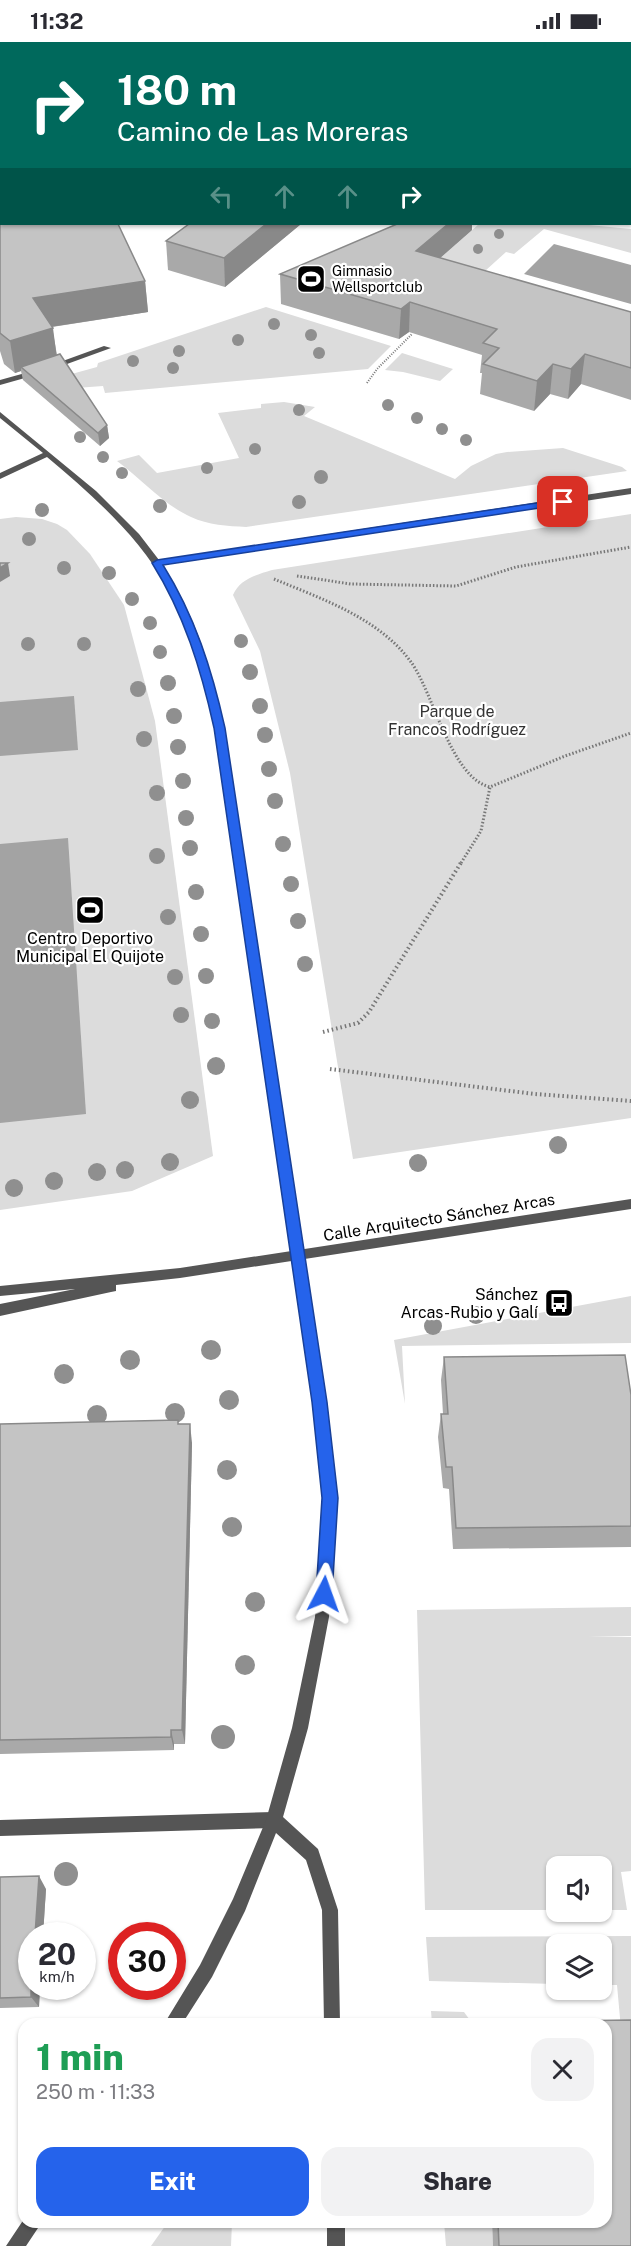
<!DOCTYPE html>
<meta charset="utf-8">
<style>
body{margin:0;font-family:"Public Sans",sans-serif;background:#f2f2f3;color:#2b2b33;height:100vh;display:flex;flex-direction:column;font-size:22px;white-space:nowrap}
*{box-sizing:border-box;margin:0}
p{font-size:20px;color:#7c7c81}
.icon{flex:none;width:33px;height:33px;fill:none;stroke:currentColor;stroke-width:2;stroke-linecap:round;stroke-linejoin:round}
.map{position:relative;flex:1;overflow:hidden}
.panel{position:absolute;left:18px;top:1976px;width:594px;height:210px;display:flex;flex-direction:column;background:#fff;border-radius:18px;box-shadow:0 2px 4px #0004}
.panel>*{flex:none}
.hud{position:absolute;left:0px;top:0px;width:632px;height:183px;box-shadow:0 2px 4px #0004;background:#00695c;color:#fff;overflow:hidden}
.fabs{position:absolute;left:546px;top:1814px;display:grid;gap:12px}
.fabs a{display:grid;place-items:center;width:66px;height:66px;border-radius:12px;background:#fff;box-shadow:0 2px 4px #0004;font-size:30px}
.speed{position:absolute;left:18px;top:1880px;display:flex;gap:12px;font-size:30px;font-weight:700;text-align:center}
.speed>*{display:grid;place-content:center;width:78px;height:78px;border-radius:50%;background:#fff;box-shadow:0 2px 4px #0004;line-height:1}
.speed small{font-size:15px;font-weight:400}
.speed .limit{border:9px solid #d22;background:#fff;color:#111}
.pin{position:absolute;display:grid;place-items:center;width:51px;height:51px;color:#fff;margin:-26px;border-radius:12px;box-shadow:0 3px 9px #0006}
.me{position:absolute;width:66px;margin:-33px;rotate:4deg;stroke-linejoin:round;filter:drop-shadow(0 0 4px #0008)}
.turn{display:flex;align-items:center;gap:21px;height:126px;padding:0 18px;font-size:27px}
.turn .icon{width:78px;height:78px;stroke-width:2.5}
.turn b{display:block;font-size:42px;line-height:51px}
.lanes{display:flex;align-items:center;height:57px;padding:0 18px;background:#0003;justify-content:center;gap:30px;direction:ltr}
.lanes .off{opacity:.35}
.round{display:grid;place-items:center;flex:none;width:63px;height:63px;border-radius:18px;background:#f2f2f3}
.overview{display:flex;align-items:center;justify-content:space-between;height:102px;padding:0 18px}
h1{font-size:36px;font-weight:800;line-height:45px;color:#1e9e55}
.cta{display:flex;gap:12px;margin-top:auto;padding:12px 18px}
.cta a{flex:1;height:69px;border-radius:18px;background:#2563eb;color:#fff;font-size:24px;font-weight:800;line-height:69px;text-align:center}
.cta a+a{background:#f2f2f3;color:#2b2b33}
.status{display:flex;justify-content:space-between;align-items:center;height:42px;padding:0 30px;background:#fff;direction:ltr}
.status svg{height:16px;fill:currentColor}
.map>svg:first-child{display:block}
.green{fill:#dcdcdc}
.water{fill:#a3a3a3}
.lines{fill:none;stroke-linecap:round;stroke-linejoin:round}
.path-far2{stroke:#777;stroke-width:2;stroke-dasharray:1 1.5;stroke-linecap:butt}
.path-far1{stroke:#777;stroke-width:3;stroke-dasharray:1.5 2;stroke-linecap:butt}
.path{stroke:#777;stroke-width:4;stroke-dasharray:1.5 3;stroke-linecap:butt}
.service{fill:#555;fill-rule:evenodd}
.minor{fill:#555;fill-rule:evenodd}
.minor-bridge{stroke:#555;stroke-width:12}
.tree{fill:#8f8f8f}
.wall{fill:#a9a9a9}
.shaded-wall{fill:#898989}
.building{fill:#c4c4c4;stroke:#898989;stroke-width:1.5}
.route{fill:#2563eb;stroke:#184099;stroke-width:1.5}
.labels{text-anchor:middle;stroke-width:4.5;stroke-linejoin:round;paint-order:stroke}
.far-poi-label{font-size:14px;fill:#000;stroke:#fff;text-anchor:start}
.park-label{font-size:16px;fill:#333;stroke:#fff}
.poi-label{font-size:16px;fill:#000;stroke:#fff}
.street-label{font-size:16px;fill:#000;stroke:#fff}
</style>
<div class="status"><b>11:32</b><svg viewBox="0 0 49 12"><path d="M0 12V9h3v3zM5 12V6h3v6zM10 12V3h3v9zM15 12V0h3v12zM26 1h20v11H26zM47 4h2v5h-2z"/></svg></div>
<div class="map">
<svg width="631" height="2204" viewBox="0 0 631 2204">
<rect width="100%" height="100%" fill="#fff"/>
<!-- green -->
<g class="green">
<path d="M479,182H578L631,187V211L544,187L514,212L506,210L485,229L440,216Z"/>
<path d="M266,265L391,304L368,327L105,351L103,344L76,346L68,333L97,325L98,321Z"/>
<path d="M402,311L453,327L440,339L403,330L385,328Z"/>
<path d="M284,360L315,365L304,374L455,437L471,424L496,412L507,410L563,406L622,425L627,429L246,485C228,484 208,483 191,475C164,463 141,437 117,419L139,413L157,431L239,416L218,371L261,366V362Z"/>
<path d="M631,472V1076L353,1117L290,731L260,609L233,553C240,537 256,533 272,528Z"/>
<path d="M16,475L42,477L57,482L67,488L90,512L124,563L155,679L213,1114L132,1149L0,1168V477Z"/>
<path d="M631,1254V1301L402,1304L405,1362L394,1298Z"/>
<path d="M631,1565V1594L588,1595H631V1829L621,1830L627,1868H602V1824H556V1868H425L417,1568Z"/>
<path d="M631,1894V1987H621L617,1943H602V1902H556V1942L429,1939L426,1895Z"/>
<path d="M431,1969L464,1970L472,1981H432Z"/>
<path d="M168,2180H232L231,2204H151Z"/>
<path d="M444,2180H492L493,2204H446Z"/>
</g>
<!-- water -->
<g class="water">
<path d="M554,202L631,223V262L524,232Z"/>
<path d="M74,654L78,708L0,714V660Z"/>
<path d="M68,796L86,1072L0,1081V802Z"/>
</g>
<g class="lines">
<!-- path-far2 -->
<g class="path-far2">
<path d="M606,0L609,2"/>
<path d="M367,341L377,327L412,292"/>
</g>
<!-- path-far1 -->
<g class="path-far1">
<path d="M297,534L351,542L456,544L516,525L631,505"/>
<path d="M274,537C322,557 379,576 411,620C434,652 451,736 490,745"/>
<path d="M461,821L481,789L490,745L565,714L631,691"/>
</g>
<!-- path -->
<g class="path">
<path d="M323,990L358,981L369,970L462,819"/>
<path d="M330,1027L535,1052L631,1059"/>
</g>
<!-- service -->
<g class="service">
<path d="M104,304L111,306L56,326L49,324Z"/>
<path d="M36,328H39V332L0,343V338Z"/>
<path d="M274,1770L279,1773L282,1778L279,1783L274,1786L0,1794V1778Z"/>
</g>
<!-- minor -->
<g class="minor">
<path d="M0,370L96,449L139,492L159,518L631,446V452L162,523C219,608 229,711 243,810C255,890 267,970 279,1050L277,1053H269L267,1050C255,966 243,882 231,798C219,713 211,621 167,545C138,493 92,453 47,415L0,437V431L43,411L0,376Z"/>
<path d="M631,1157V1167L180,1236L116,1243V1249L111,1250L0,1274V1262L75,1247L0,1254V1244L180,1226Z"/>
<path d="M319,1354L324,1356L326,1360L337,1456L329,1575L308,1686L283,1775L318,1807L338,1868L340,1982H324L322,1868L306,1818L276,1791L245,1869L212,1935L182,1982H164L200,1923L233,1857L266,1778L292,1686L315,1575L323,1456L312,1360L314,1356Z"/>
<path d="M24,2177V2180H42L26,2204H6Z"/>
<rect x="327" y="2180" width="18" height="24"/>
</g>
<!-- minor-bridge -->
<path class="minor-bridge" d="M273,1050L319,1360"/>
</g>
<!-- trees -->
<g class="tree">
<circle cx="499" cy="192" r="5"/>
<circle cx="478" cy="207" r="5"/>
<circle cx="274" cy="282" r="6"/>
<circle cx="311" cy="293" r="6"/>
<circle cx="238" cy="298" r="6"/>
<circle cx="179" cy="309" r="6"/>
<circle cx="319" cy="311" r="6"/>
<circle cx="133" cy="319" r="6"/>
<circle cx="173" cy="326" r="6"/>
<circle cx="388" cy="363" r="6"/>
<circle cx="299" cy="368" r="6"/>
<circle cx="417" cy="376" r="6"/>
<circle cx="442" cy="387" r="6"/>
<circle cx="80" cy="395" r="6"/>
<circle cx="466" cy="398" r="6"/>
<circle cx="255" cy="407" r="6"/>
<circle cx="103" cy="415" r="6"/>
<circle cx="207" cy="426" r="6"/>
<circle cx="122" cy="431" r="6"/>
<circle cx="321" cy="435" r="7"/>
<circle cx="299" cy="460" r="7"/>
<circle cx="160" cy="464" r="7"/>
<circle cx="42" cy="468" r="7"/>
<circle cx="29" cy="497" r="7"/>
<circle cx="64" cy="526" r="7"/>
<circle cx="109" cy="531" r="7"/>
<circle cx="132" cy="557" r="7"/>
<circle cx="150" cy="581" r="7"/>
<circle cx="241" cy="599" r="7"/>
<circle cx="28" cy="602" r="7"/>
<circle cx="84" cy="602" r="7"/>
<circle cx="160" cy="610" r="7"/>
<circle cx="250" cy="630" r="8"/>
<circle cx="168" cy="641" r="8"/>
<circle cx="138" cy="647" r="8"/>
<circle cx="260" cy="664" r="8"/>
<circle cx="174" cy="674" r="8"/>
<circle cx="265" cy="693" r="8"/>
<circle cx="144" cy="697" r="8"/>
<circle cx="178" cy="705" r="8"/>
<circle cx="269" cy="727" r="8"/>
<circle cx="183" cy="739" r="8"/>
<circle cx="157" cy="751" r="8"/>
<circle cx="275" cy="759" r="8"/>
<circle cx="186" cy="776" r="8"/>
<circle cx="283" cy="802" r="8"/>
<circle cx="190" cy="806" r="8"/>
<circle cx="157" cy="814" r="8"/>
<circle cx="291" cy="842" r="8"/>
<circle cx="196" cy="850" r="8"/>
<circle cx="168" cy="875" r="8"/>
<circle cx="298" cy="879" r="8"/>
<circle cx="201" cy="892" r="8"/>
<circle cx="305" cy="922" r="8"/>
<circle cx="206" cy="934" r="8"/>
<circle cx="175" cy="935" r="8"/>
<circle cx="181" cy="973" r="8"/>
<circle cx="212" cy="979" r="8"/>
<circle cx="216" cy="1024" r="9"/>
<circle cx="190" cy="1058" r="9"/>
<circle cx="558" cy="1103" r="9"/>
<circle cx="170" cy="1120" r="9"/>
<circle cx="418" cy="1121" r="9"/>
<circle cx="125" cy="1128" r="9"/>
<circle cx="97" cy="1130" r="9"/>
<circle cx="54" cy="1139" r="9"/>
<circle cx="14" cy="1146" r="9"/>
<circle cx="476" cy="1273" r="9"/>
<circle cx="433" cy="1284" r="9"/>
<circle cx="211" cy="1308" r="10"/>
<circle cx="130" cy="1318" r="10"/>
<circle cx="64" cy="1332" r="10"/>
<circle cx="229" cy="1358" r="10"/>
<circle cx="175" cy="1371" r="10"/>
<circle cx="97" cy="1373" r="10"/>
<circle cx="227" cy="1428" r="10"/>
<circle cx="232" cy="1485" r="10"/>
<circle cx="255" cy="1560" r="10"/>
<circle cx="245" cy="1623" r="10"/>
<circle cx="223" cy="1695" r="12"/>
<circle cx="66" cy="1832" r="12"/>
</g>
<!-- wall -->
<g class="wall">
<path d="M0,0L2,2V52H0Z"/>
<path d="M0,84L145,239L148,270L52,285L57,313L107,383L109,396L100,404L23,338L21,329L15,331L4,322L0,309Z"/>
<path d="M189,182H301L225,245L168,228L166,199Z"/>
<path d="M472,188L440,216L631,270V358L581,342L568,357L550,352L534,369L480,352L482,331H480L482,313L409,290L399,297L281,262L280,232Z"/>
<path d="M444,1315L631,1353V1505L453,1507L449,1447L443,1446L438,1395L441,1372H443L441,1338Z"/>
<path d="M0,1382H179L192,1401L185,1702H174V1708L0,1712Z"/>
<path d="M0,1835L46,1847L43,1893H32V1944H40L39,1965L0,1966Z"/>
<path d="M631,1978V2204H493L492,2180H606V1982H483L484,1980Z"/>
</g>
<!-- shaded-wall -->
<g class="shaded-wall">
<path d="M266,182H301L225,245L224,216Z"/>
<path d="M448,182H472V188L415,238L416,209Z"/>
<path d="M145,239L148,270L37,287L33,256Z"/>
<path d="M410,260L409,290L399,297L401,267Z"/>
<path d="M53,286L57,317L21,325V329L15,331L10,299Z"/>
<path d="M585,312L581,342L568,357L571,327Z"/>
<path d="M553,322L550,352L534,369L537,339Z"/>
<path d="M107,383L109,396L100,404L98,391Z"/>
<path d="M8,521L10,534L0,540V526Z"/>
<path d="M190,1382L192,1401L185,1702L182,1688Z"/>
<path d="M171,1688L174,1702V1708L171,1695Z"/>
<path d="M39,1834L46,1847L43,1893H35Z"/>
<path d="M32,1944H40L39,1965L31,1955Z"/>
</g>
<!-- building -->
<g class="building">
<path d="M0,0H228L233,2H2V27L0,26Z"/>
<path d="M0,84H2V182H118L145,239L33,256L53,286L10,299L0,291Z"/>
<path d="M189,182H266L224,216L166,199Z"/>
<path d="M397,182H448L416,209L631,270V326L585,312L571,327L553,322L537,339L483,322L499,306L483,301L497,287L410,260L401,267L280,232Z"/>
<path d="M60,312L107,383L98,391L21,325Z"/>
<path d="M0,521H8L0,526Z"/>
<path d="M625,1313L631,1353V1484L456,1486L452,1425H446L441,1372H448L444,1315Z"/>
<path d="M178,1378V1382H190L182,1688H171V1695L0,1698V1382Z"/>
<path d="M39,1834L35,1893H32L31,1955L0,1956V1835Z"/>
<path d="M631,1978V2204H499L498,2180H606V1982H484V1980Z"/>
</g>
<!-- route -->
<path class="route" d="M563,457L568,460L566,462L163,523C195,574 212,628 225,686L327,1360L338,1456L332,1552L329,1557L324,1559L318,1557L316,1552L322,1456L312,1360L214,686C201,627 184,572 152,521L157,518Z"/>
<!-- icons -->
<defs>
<g id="stadium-square" transform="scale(1.5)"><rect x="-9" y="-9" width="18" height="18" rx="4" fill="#000" stroke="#fff"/><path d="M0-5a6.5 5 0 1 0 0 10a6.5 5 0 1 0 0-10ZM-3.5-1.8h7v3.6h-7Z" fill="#fff"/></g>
<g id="bus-square" transform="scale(1.5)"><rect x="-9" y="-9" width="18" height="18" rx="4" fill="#000" stroke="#fff"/><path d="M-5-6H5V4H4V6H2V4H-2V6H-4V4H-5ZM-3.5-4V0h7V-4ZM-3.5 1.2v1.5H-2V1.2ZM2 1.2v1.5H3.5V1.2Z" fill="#fff"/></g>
</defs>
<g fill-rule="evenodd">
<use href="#stadium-square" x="311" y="237"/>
<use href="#stadium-square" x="90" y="868"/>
<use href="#bus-square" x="559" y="1261"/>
</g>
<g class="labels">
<!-- far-poi labels -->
<g class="far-poi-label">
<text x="332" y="234">Gimnasio<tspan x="332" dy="16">Wellsportclub</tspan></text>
</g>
<!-- park labels -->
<g class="park-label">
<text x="457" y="675">Parque de<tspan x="457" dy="18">Francos Rodríguez</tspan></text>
</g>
<!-- poi labels -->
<g class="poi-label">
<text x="90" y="902">Centro Deportivo<tspan x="90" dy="18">Municipal El Quijote</tspan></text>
<text x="538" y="1258" text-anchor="end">Sánchez<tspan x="538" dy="18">Arcas-Rubio y Galí</tspan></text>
</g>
<!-- street labels -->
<g class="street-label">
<text transform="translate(439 1175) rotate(-9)" y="6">Calle Arquitecto Sánchez Arcas</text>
</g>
</g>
</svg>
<div class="fabs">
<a><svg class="icon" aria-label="sound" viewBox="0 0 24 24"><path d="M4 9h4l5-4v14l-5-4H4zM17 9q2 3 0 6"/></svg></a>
<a><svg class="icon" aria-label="layers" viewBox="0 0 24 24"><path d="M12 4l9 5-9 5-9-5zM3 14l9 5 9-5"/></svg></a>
</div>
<div class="speed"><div>20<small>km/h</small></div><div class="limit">30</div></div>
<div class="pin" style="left:563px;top:460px;background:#d93025"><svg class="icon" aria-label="arrive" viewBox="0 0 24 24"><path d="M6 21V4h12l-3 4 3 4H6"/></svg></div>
<svg class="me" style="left:324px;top:1552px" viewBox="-20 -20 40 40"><path d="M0-17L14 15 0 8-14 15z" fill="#2563eb" stroke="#fff" stroke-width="4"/></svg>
<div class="hud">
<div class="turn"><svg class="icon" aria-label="right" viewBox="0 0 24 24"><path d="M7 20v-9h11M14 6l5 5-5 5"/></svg><div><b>180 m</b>Camino de Las Moreras</div></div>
<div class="lanes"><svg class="icon off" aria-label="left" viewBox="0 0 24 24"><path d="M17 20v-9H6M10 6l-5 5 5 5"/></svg><svg class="icon off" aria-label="ahead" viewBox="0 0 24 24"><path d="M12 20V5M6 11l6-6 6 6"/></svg><svg class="icon off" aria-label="ahead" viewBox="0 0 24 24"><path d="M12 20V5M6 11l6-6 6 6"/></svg><svg class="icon" aria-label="right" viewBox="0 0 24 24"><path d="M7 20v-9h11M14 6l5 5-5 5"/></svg></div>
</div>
<section class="panel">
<div class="overview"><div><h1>1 min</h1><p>250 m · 11:33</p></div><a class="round"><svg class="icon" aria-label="close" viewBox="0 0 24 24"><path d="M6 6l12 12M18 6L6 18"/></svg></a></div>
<div class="cta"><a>Exit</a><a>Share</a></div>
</section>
</div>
